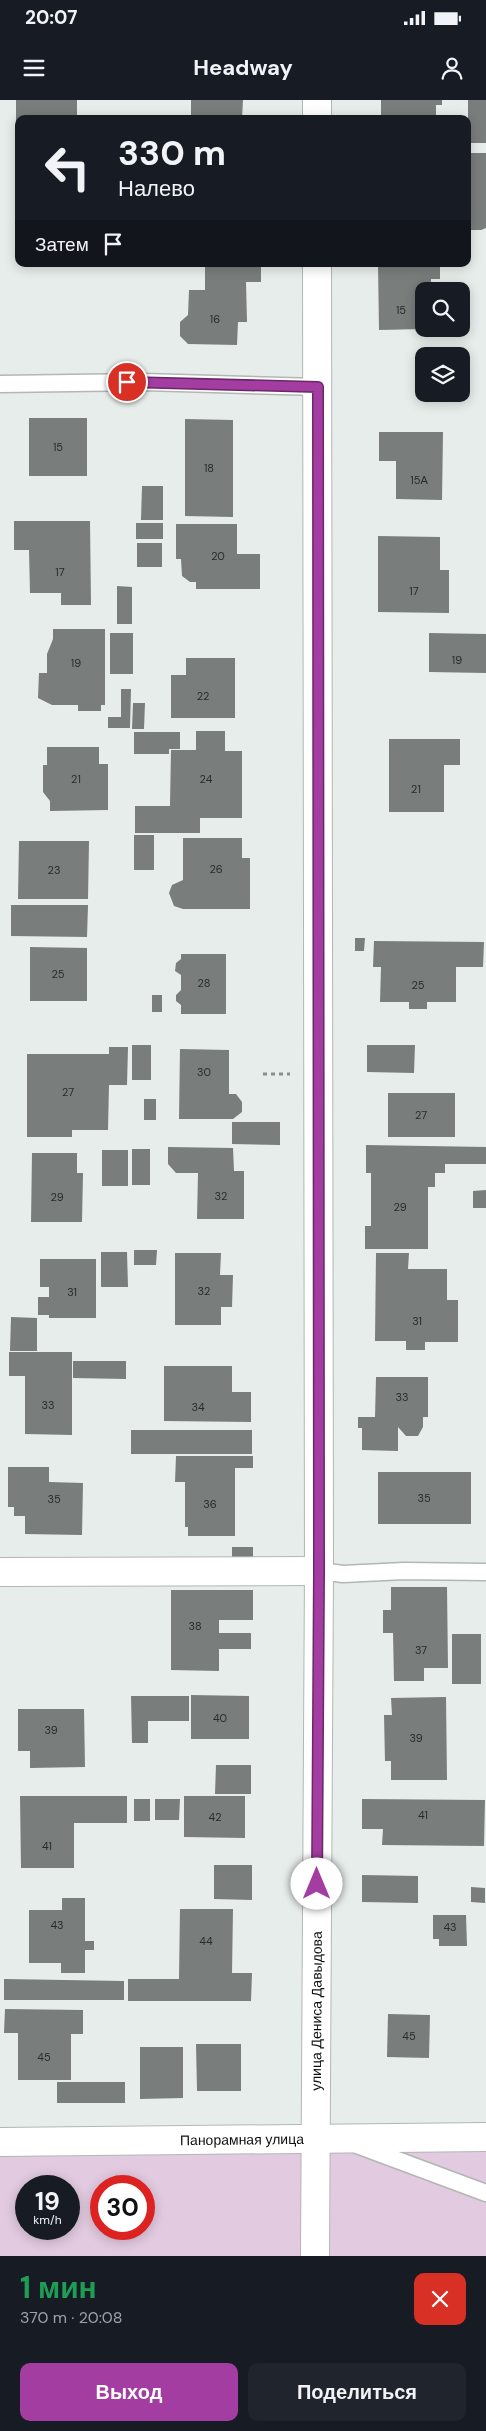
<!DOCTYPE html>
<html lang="ru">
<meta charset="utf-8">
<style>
body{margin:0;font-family:"DM Sans",sans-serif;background:#20242c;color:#f1f3f6;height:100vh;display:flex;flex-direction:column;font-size:19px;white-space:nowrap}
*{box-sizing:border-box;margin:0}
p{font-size:16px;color:#9ea1a6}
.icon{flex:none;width:28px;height:28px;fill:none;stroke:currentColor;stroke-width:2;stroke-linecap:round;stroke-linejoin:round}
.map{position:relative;height:2156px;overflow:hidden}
.drawer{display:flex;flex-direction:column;background:#171b24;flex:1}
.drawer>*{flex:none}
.top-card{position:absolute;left:15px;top:15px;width:456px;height:152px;border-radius:10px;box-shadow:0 2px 12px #0003;background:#171b24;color:#f1f3f6;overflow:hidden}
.buttons{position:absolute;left:415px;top:182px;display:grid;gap:10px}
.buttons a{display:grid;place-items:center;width:55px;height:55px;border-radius:10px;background:#171b24;box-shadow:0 2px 12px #0003;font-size:25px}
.speed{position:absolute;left:15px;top:2075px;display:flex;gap:10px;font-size:25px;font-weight:700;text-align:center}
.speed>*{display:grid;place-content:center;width:65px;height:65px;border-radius:50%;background:#171b24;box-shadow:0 2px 12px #0003;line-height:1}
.speed small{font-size:12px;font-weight:400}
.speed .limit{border:8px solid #d22;background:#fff;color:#111}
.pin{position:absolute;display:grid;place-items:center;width:42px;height:42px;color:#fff;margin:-21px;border:2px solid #fff;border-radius:50%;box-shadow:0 1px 5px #0007}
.me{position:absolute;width:55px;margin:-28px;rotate:0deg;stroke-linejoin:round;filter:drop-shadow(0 0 4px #0008)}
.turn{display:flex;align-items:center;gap:18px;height:105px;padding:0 20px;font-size:22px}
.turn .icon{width:65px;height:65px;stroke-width:2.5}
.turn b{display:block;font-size:35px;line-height:42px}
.then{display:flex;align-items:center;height:48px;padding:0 20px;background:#0003;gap:10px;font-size:19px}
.round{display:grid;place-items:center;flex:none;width:52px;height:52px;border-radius:10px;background:#20242c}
.head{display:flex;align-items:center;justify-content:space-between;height:85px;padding:0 20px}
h1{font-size:30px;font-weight:700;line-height:38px;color:#1e9e55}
.cta{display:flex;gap:10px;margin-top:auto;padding:10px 20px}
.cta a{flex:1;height:58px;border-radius:10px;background:#a43da1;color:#fff;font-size:20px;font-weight:700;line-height:58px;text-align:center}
.cta a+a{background:#20242c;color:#f1f3f6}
.status{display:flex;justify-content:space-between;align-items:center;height:35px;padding:0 25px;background:#171b24;direction:ltr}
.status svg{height:14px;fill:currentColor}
header{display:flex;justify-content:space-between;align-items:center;height:65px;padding:0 20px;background:#171b24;font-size:22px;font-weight:700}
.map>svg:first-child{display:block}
.green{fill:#e2cae0;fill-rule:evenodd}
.building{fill:#797e7c}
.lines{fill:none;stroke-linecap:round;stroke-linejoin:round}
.service-casing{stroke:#b2b7b4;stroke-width:19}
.minor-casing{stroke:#b2b7b4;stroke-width:30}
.path{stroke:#898d8b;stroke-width:3;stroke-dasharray:4 4;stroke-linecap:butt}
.service{stroke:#fff;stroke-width:16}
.minor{stroke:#fff;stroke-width:28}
.route-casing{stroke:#6b2869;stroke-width:12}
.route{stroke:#a43da1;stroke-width:9}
.labels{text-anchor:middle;stroke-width:4.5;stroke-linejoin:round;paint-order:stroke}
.number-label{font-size:11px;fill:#282b2a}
.street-label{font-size:14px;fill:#0d0f0e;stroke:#fff}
</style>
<div class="status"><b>20:07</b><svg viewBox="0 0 49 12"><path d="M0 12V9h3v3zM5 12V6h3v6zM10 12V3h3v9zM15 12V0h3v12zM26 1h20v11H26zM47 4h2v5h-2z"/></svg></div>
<header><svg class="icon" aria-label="menu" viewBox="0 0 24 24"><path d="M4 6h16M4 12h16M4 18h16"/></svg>Headway<svg class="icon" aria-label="person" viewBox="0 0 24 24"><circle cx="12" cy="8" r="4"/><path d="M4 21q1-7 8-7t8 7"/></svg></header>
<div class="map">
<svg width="486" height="2156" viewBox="0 0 486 2156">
<rect width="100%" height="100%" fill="#e7edea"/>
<!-- green -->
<g class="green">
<path d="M325,2047H486V2156H324Z"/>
<path d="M306,2049L303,2156H0V2051ZM26,2086H69V2129H26ZM101,2086H144V2129H101Z"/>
</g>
<!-- building -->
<g class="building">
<path d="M16,0H77V19H19V48H16Z"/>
<path d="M191,0H243L242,19H191Z"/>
<path d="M381,0H442V5H436V19H381Z"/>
<rect x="468" y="0" width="18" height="43"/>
<path d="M468,53H486V128L481,130H468Z"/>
<path d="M205,164H261V182H246L247,222H238L237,245L188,244L180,236V222L188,215L189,190H205Z"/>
<path d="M378,164H440V179H431V191H424V229L379,230Z"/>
<rect x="29" y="318" width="58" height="58"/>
<path d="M185,319L233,320V417L185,416Z"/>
<path d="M379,332H443L442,400L396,399V361H379Z"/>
<path d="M142,386H163V420H141Z"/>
<path d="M14,421H90L91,505H61V493H30L29,450H14Z"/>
<rect x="136" y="423" width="27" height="16"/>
<path d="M176,424H237V454H260V489H196V482H190L182,476L181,459H176Z"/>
<path d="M378,436L440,437V470H449V513L378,512Z"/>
<rect x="137" y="443" width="25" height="24"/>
<path d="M117,486L132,487V524H117Z"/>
<path d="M53,529H105V605H101V611H78V605H52L38,598L39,573H47V554L53,539Z"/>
<rect x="110" y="533" width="23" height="41"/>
<path d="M429,533L486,534V573L429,572Z"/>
<path d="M186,558H235V618H171V575H186Z"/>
<path d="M121,589H131L130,628H108V617H121Z"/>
<path d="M133,603H145L144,629H132Z"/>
<path d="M196,631H225V651H242V718H200V733H135V706H170L171,650H196Z"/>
<path d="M134,632H180V649H169V654H134Z"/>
<path d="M389,639H460V665H444V712H389Z"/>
<path d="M47,647H99V664H108V710L50,711V701L43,692V665H47Z"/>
<rect x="134" y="735" width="20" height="35"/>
<path d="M183,738H242V758H250V809H183L174,806L169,793L172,785L183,780Z"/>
<path d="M19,741H89L88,799H18Z"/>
<path d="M11,805H88L87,837L11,836Z"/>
<path d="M355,838H365L364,851H355Z"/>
<path d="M374,841L484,842L483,867H456V902H427V909H409V902H380L381,867H373Z"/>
<path d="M30,847L87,848V901H30Z"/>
<path d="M181,854H226V914H181V905L176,901V895L181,890V875L175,871L176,863L181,859Z"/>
<rect x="152" y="895" width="10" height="17"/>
<rect x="132" y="945" width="19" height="35"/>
<path d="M367,945H415L414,973L367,972Z"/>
<path d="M109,947H128L127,985H109L108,1030H72V1037H27V954H109Z"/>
<path d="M180,949L229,950V994H236L242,1002V1012L233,1019H179Z"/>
<rect x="388" y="993" width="67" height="44"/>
<rect x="144" y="999" width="12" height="21"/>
<path d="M232,1022H280V1045L232,1044Z"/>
<path d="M366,1045L486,1047V1064H445V1073H435V1087H428V1149H365V1126H371V1073H366Z"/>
<path d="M168,1047L233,1048L234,1071H244V1119H197L198,1073H176L168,1064Z"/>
<rect x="132" y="1049" width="18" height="36"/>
<rect x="102" y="1050" width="26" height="36"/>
<path d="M32,1053H77V1073H83L82,1122H31Z"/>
<path d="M486,1090V1108H473V1091Z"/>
<path d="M134,1150H157L156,1165H134Z"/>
<path d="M101,1152H127L128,1187H101Z"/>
<path d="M175,1153H221L220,1175H233L232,1207H221V1225H175Z"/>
<path d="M376,1153H409L408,1169H447V1200H458V1242H425V1250H406V1241H375Z"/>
<path d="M40,1159H96V1218H49V1215H38V1197H49V1187H40Z"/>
<path d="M11,1217L37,1218V1251H10Z"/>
<path d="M9,1252H72V1335L25,1334V1276H9Z"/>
<path d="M73,1261H126V1279L73,1278Z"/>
<path d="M164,1266H232V1292H251V1322L164,1321Z"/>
<path d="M376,1277H428V1317H423V1327L418,1336H406L398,1327V1351L362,1350V1328H358V1317H375Z"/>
<rect x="131" y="1330" width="121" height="24"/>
<path d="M176,1356H253V1368H235V1436H188V1427H185V1382H175Z"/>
<path d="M8,1367H49V1382L83,1383L82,1435L25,1434V1416H14V1407H8Z"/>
<rect x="378" y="1372" width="93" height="52"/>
<rect x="232" y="1447" width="21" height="13"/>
<path d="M391,1487H447L448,1568H424V1581H394L393,1533H383V1510H391Z"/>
<path d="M171,1490H253V1520H219V1533H251V1549H219V1571L171,1570Z"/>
<rect x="452" y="1534" width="29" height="50"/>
<path d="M191,1595L249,1596V1639H191Z"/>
<path d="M131,1596H189V1621H148V1643H132Z"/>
<path d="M446,1597L447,1680H391V1661H385L384,1615H392L391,1598Z"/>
<path d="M18,1609H84L85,1667L30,1668V1651H18Z"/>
<path d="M216,1665H251V1694H215Z"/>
<path d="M20,1696H127V1723H74V1768H21Z"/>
<path d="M184,1696H245V1738L184,1737Z"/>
<rect x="134" y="1699" width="16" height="22"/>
<path d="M155,1699H180L179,1720H155Z"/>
<path d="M362,1699L485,1700L484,1746L382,1745L383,1729H362Z"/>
<path d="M214,1765H252V1800L214,1799Z"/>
<path d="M362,1775L418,1776V1803L362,1802Z"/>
<path d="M471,1787L485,1788V1803L471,1802Z"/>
<path d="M62,1798H85V1841H94V1850H85V1873H61V1863H29V1810H62Z"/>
<path d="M180,1809H233L232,1873H252L251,1901H128V1879H179Z"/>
<path d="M433,1815H466L467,1846H439V1839H433Z"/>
<path d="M4,1879L124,1881V1900H4Z"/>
<path d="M5,1909L83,1910V1934H71V1980H18V1933H4Z"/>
<path d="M388,1914L430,1915L429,1958L387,1957Z"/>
<path d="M196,1944H241V1991H197Z"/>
<path d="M140,1947H183V1998L140,1999Z"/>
<rect x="57" y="1982" width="68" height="21"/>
</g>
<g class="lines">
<!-- service casing -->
<g class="service-casing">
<g id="service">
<path d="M0,284L144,282L318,287"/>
<path d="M319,1471L343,1474L404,1471L486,1472"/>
<path d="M357,2045L486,2093"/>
</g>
</g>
<!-- minor casing -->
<g class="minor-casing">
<g id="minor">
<path d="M317,0V19"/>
<path d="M0,1472L319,1471"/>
<path id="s1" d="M0,2042L486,2037"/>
<path id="s2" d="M315,2156L319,1471L317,164"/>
</g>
</g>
<!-- path -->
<path class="path" d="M263,974H290"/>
<!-- service -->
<use href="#service" class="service"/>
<!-- minor -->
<use href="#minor" class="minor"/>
</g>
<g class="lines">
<!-- route casing -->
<g class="route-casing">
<path id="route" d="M127,282L318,287L319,1471L317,1784"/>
</g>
<!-- route -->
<use href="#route" class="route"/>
</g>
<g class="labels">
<!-- number labels -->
<g class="number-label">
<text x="401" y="214">15</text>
<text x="215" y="223">16</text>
<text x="58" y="351">15</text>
<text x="209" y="372">18</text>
<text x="419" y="384">15А</text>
<text x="218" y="460">20</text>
<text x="60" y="476">17</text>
<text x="414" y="495">17</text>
<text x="457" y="564">19</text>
<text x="76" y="567">19</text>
<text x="203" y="600">22</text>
<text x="76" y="683">21</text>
<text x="206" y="683">24</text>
<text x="416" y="693">21</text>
<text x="216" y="773">26</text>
<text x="54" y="774">23</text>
<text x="58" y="878">25</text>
<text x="204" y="887">28</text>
<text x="418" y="889">25</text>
<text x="204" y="976">30</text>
<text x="68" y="996">27</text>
<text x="421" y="1019">27</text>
<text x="221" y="1100">32</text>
<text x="57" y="1101">29</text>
<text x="400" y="1111">29</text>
<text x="204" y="1195">32</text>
<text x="72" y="1196">31</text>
<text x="417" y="1225">31</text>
<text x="402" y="1301">33</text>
<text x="48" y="1309">33</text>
<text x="198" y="1311">34</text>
<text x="424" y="1402">35</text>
<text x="54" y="1403">35</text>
<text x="210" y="1408">36</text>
<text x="195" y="1530">38</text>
<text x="421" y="1554">37</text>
<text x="220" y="1622">40</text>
<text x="51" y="1634">39</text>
<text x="416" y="1642">39</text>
<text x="423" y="1719">41</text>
<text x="215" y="1721">42</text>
<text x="47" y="1750">41</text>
<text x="57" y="1829">43</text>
<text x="450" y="1831">43</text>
<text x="206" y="1845">44</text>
<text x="409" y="1940">45</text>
<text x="44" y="1961">45</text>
</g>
<!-- street labels -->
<g class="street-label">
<text dy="5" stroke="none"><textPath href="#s2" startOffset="245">улица Дениса Давыдова</textPath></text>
<text dy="5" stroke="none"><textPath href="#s1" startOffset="242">Панорамная улица</textPath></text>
</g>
</g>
</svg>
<div class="buttons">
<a><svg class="icon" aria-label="search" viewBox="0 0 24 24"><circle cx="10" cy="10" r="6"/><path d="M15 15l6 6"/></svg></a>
<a><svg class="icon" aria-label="layers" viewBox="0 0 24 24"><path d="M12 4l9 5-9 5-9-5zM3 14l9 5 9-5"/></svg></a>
</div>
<div class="speed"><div>19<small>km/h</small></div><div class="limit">30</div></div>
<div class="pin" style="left:127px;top:282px;background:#d93025"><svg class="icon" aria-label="arrive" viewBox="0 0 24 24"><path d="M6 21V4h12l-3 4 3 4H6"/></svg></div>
<svg class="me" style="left:317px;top:1784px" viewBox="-20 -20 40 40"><circle r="19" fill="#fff"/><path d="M0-13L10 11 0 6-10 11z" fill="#a43da1"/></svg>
<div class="top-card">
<div class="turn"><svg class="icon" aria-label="left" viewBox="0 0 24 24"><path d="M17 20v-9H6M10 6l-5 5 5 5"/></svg><div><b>330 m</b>Налево</div></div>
<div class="then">Затем<svg class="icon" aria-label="arrive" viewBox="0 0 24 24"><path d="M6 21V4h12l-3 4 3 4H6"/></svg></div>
</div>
</div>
<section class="drawer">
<div class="head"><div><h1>1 мин</h1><p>370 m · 20:08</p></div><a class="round" style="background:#d93025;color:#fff"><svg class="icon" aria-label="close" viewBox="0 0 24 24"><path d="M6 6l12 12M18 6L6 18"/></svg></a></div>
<div class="cta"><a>Выход</a><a>Поделиться</a></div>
</section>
